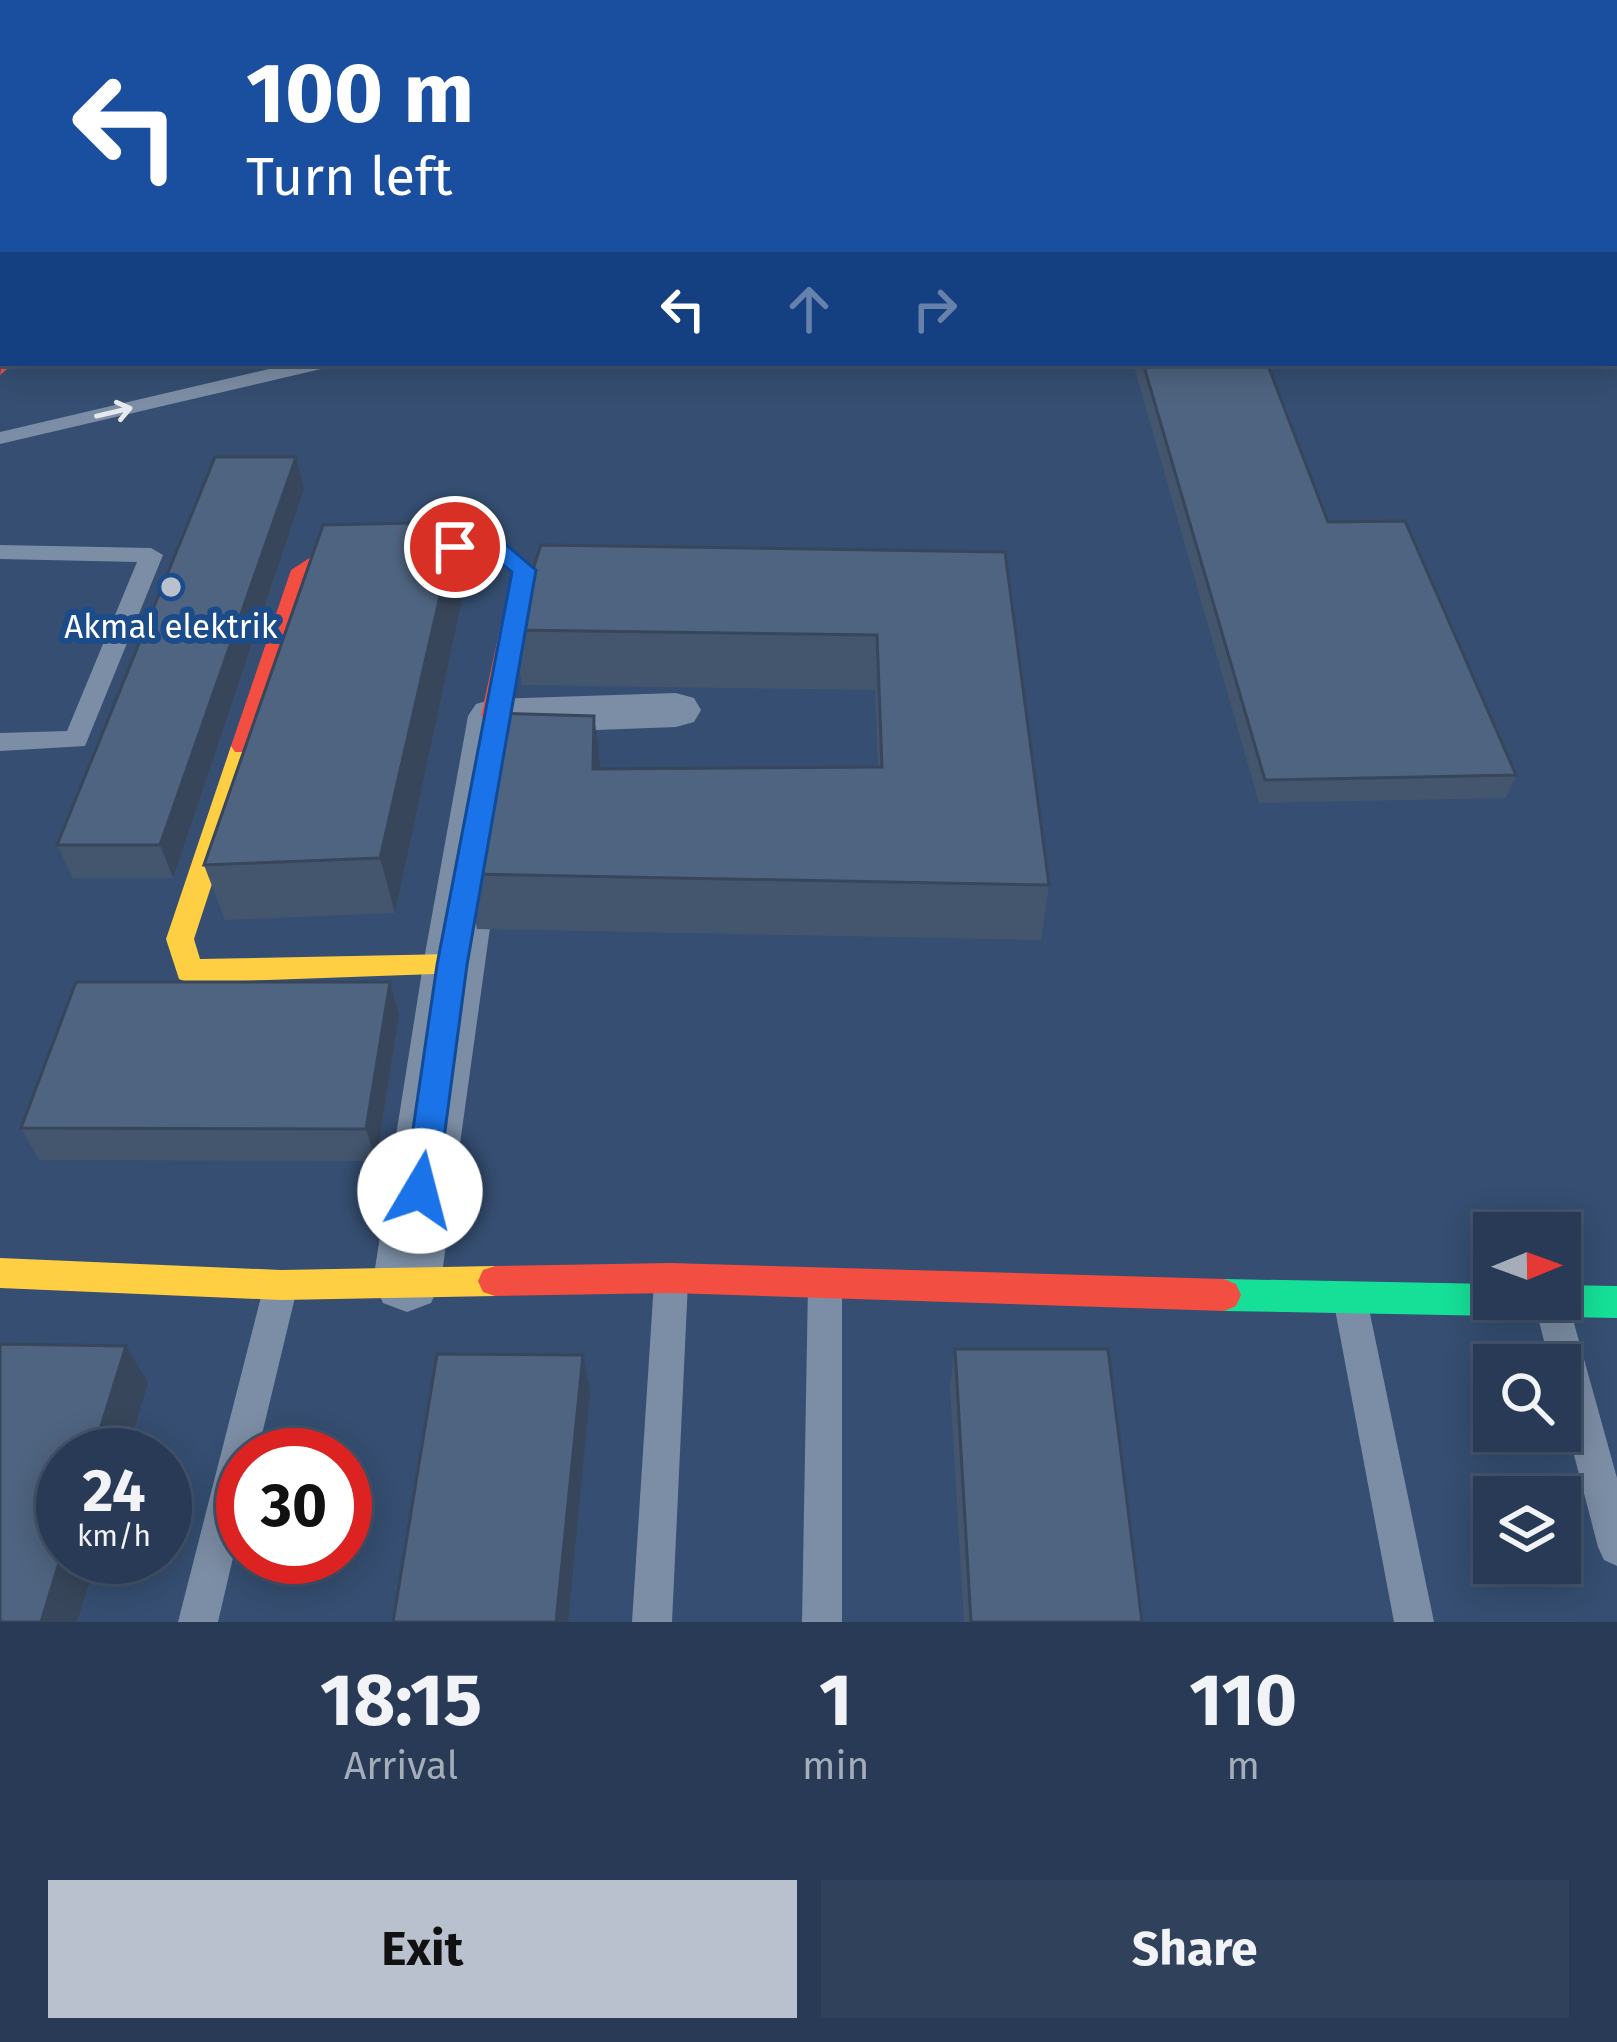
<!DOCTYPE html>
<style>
body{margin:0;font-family:"Fira Sans",sans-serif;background:#30415b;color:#f1f3f6;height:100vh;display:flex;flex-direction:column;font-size:45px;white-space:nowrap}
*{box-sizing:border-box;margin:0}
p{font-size:39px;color:#a5adb9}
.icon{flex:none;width:66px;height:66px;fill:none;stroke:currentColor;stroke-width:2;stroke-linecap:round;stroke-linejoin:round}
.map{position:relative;height:1622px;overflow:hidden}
.drawer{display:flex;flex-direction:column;background:#283a55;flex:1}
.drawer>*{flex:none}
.banner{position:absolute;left:0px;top:0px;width:1617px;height:366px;box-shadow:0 6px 30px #0003,0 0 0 3px #44546c;background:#1a4fa0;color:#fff;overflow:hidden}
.needle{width:78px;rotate:89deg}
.controls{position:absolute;left:1473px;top:1212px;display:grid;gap:24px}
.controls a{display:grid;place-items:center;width:108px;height:108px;border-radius:0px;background:#283a55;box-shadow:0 6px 30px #0003,0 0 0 3px #44546c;font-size:60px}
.speed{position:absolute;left:36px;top:1428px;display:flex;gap:24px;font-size:60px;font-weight:700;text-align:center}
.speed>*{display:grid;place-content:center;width:156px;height:156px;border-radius:50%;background:#283a55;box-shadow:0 6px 30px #0003,0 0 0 3px #44546c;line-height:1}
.speed small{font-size:30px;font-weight:400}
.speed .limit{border:18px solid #d22;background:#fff;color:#111}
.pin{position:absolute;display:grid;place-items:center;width:102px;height:102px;color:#fff;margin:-51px;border:6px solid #fff;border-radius:50%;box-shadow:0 3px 12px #0007}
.me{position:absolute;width:132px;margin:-66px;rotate:8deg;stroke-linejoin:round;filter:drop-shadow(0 0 9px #0008)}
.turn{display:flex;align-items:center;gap:42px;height:252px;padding:0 48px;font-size:54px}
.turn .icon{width:156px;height:156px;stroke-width:2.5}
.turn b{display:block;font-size:84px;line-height:102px}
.lanes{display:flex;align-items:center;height:114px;padding:0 48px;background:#0003;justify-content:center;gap:60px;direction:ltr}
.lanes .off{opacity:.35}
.eta{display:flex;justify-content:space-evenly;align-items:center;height:204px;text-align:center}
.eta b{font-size:72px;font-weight:700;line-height:84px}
.action{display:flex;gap:24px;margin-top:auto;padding:24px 48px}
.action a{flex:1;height:138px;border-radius:0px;background:#b8c1cd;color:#111;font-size:48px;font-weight:700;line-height:138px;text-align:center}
.action a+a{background:#30415b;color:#f1f3f6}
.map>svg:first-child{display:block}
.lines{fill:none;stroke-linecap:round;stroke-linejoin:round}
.lane{fill:#7c8ea5;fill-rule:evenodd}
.street{fill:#7c8ea5;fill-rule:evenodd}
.fast{fill:#16e098;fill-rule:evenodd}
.slow{fill:#ffcf43;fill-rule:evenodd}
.jam{fill:#f24e42;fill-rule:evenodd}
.wall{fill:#44566e}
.shaded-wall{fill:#37465a}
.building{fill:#4f6480;stroke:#37465a;stroke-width:3}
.oneway{stroke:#e5e8ed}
.route{fill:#1a73e8;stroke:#114b97;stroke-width:3}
.poi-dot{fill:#b8c1cd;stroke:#1c4b8a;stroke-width:4.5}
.labels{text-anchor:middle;stroke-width:12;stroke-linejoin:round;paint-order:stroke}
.poi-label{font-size:33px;fill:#fff;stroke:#1c4b8a}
</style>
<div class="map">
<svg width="1617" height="1622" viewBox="0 0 1617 1622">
<rect width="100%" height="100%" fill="#354e71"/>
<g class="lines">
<!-- lane -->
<g class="lane">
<path d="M1274,0H1288L1289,3H1275Z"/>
<path d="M1464,0H1478L1480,3H1466Z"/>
<path d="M1584,0H1598L1600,3H1586Z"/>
<path d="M1614,26L1617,27V40L1614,39Z"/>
<rect x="1614" y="273" width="3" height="12"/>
<path d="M295,363H331L321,369L0,444V432Z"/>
<path d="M0,545L151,548L163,555L85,746L0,751V733L67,731L137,562L0,559Z"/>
<path d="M671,1267L683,1271L688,1282L672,1622H632L654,1282L659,1271Z"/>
<path d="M825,1270L837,1274L842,1285V1622H802L808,1285L813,1274Z"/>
<path d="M280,1273L292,1278L297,1289L257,1455H243V1515L218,1622H178L263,1289L268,1278Z"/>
<path d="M1351,1288L1363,1293L1368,1304L1434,1622H1394L1334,1304L1339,1293Z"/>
<path d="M1560,1292L1569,1305L1617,1478V1566L1604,1560L1598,1547L1560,1401V1365H1550L1535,1305L1538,1299H1560Z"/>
</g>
<!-- street -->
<g class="street">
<rect x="0" y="3" width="3" height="18"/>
<path d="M676,693L694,698L701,710L694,722L676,727L517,733L441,1281L431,1303L407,1312L383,1303L373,1281L423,965L468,716L476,704L494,699Z"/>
</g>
<!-- fast -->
<g class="fast">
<path d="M3,302V317L0,318V303Z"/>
<path d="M1224,1279L1494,1284V1299H1560V1285L1617,1286V1318L1224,1311L1212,1306L1207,1295L1212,1284Z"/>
</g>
<!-- slow -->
<g class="slow">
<path d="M244,737L257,746L194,939L200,959L452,954L462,957L467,965L462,973L189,983L179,979L166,939L231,746Z"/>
<path d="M0,1258L281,1270L495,1266L507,1270L512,1281L507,1292L495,1296L281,1300L0,1288Z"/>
</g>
<!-- jam -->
<g class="jam">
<path d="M3,357V363H14L0,375Z"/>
<path d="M337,540H495L532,565L536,570L503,722L494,725L481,716L512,572L489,554H342L314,574L257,746L253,752H235L231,746L291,570Z"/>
<path d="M671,1263L1224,1279L1236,1284L1241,1295L1236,1306L1224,1311L671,1293L495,1296L483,1292L478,1281L483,1270L495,1266Z"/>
</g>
</g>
<!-- wall -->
<g class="wall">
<path d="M0,0H37L33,3L3,4L0,3Z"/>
<path d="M568,0H591L590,3H568Z"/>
<path d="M930,0L1176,2L1175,0H1267L1266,3H930Z"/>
<path d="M1346,0H1450L1451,2L1466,3H1348Z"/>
<path d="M3,18V68L0,71V21Z"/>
<path d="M1133,363H1267L1328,522L1516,775L1506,798L1259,803Z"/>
<path d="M304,489L173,878H73L57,845Z"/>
<path d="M1005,552L1049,885L1041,940L477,929L465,874L594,716L600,769L878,767L875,690L522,685L513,630Z"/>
<path d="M467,577L395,913L225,920L204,865Z"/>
<path d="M390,982L399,1015L376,1161L39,1160L21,1128Z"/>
<path d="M955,1349L1142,1622H964L950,1386Z"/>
</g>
<!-- shaded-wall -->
<g class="shaded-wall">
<path d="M296,457L304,489L173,878L160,845Z"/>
<path d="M457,522L467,577L395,913L380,858Z"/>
<path d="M594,716L601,771L593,769Z"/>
<path d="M390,982L399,1015L376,1161L366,1129Z"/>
<path d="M126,1346L148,1383L126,1455H92Z"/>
<path d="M583,1355L590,1392L568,1622H556Z"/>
<path d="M63,1550V1557H97L77,1622H41Z"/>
</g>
<!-- building -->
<g class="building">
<rect x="774" y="0" width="54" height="3"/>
<path d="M937,0H1010V2L1250,3H937Z"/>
<path d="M1380,0H1450L1451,2L1466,3H1393L1381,2Z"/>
<path d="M3,18V40H0V21Z"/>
<path d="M1143,363H1267L1328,522L1405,521L1516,775L1265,780Z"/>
<path d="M215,457H296L160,845H57Z"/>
<path d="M457,522L380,858L204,865L323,525Z"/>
<path d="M541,545L1005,552L1049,885L465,874L495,713L594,716L593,769L882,767L877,635L513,630Z"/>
<path d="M76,982H390L366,1129L21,1128Z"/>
<path d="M0,1344L126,1346L92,1455H63V1550L41,1622H0Z"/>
<path d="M955,1349H1108L1142,1622H971Z"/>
<path d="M437,1354L583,1355L556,1622H393Z"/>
</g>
<!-- one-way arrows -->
<defs><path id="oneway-shaft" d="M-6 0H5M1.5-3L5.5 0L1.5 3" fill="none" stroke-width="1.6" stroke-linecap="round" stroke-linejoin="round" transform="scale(3)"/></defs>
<use class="oneway" href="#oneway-shaft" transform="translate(114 412) rotate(-13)"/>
<!-- route -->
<path class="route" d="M455,539L503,542L536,570L467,965L437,1191L432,1201L420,1205L409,1201L404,1191L437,965L512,572L489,554L447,552L443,547Z"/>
<!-- markers -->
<circle class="poi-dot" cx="171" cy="587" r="12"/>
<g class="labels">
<!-- poi labels -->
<g class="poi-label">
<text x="171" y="638">Akmal elektrik</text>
</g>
</g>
</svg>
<div class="controls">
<a><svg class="needle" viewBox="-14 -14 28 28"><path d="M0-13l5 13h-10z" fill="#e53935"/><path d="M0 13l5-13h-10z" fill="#a5adb9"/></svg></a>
<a><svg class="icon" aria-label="search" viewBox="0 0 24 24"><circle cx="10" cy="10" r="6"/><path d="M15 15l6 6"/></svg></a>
<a><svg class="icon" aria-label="layers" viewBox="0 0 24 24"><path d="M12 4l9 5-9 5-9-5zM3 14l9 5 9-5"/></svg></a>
</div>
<div class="speed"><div>24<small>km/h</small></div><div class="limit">30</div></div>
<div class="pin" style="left:455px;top:547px;background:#d93025"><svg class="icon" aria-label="arrive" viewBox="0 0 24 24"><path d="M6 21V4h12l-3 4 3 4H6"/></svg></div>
<svg class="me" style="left:420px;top:1191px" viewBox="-20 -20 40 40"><circle r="19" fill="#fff"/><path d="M0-13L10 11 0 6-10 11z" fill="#1a73e8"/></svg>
<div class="banner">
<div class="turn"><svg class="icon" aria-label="left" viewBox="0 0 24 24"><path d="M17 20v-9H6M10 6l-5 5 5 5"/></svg><div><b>100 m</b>Turn left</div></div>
<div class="lanes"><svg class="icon" aria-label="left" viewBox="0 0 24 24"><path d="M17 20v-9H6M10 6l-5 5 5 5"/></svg><svg class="icon off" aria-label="ahead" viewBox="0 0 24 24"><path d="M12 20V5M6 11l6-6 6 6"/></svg><svg class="icon off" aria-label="right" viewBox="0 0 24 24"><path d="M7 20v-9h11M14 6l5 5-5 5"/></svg></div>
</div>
</div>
<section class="drawer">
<div class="eta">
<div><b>18:15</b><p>Arrival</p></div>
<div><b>1</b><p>min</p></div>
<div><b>110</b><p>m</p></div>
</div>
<div class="action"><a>Exit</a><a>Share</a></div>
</section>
